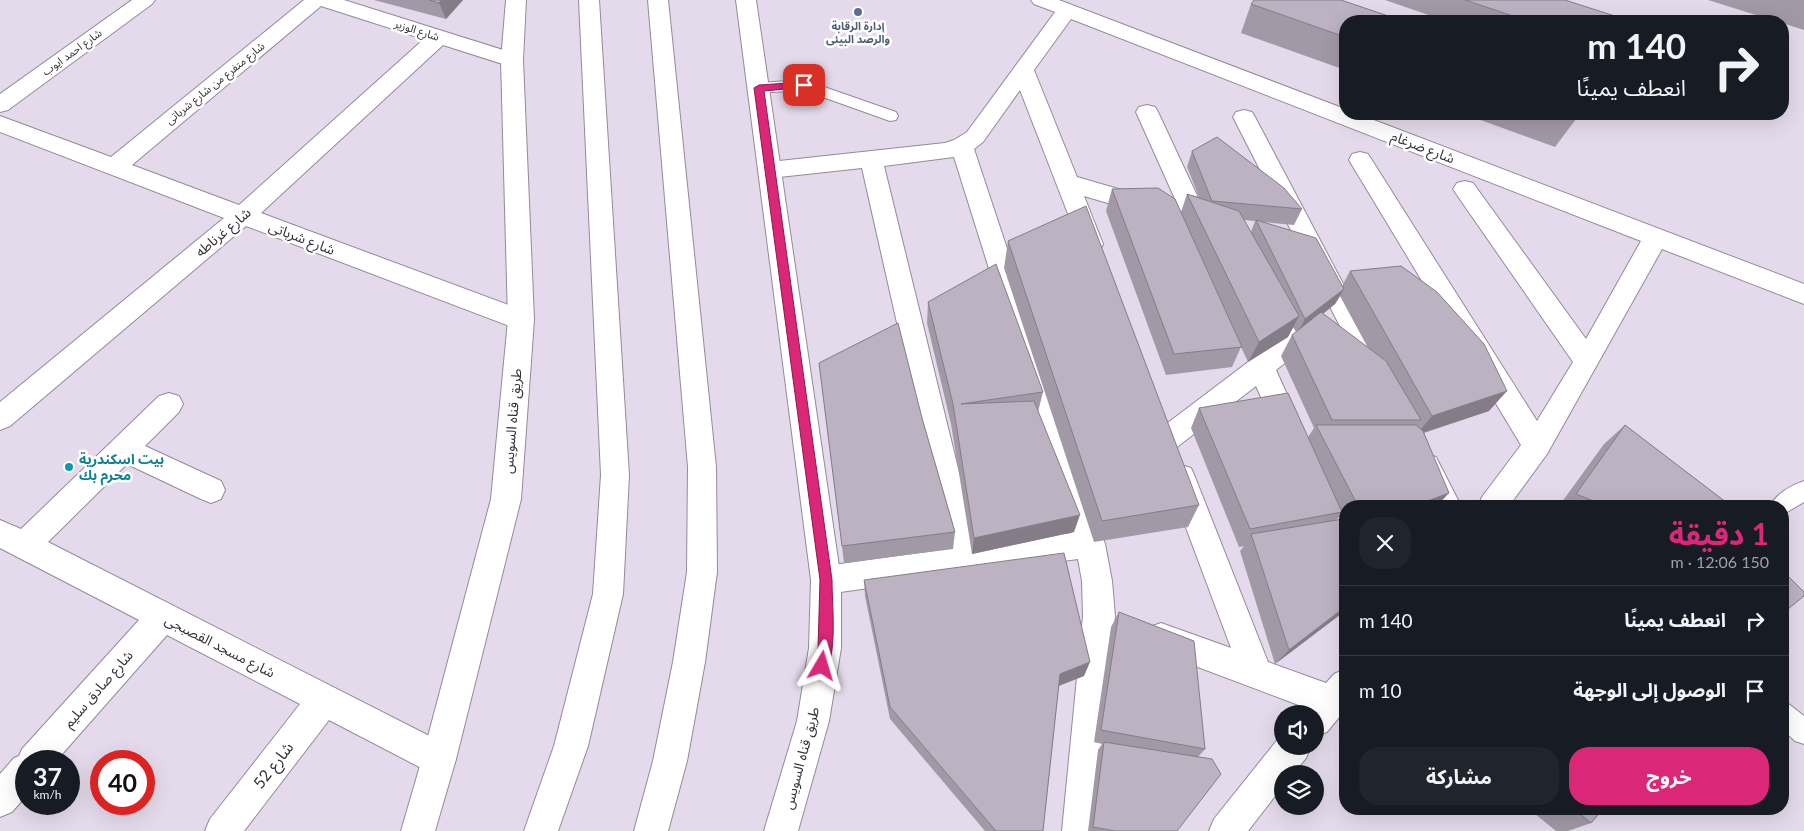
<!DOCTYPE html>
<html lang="ar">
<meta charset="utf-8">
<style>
body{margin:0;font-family:Lato,"Noto Sans Arabic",sans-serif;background:#20242c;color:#f1f3f6;direction:rtl;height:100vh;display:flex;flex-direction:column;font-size:19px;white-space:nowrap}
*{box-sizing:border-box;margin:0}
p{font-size:16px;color:#9ea1a6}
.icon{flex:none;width:28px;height:28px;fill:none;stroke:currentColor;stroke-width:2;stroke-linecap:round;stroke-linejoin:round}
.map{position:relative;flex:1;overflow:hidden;direction:ltr}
.panel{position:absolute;left:1339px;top:500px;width:450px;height:315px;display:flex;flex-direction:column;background:#171b24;border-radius:20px;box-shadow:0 5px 20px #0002;direction:rtl}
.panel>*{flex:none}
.guide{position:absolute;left:1339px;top:15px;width:450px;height:105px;border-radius:20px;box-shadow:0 5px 20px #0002;direction:rtl;background:#171b24;color:#f1f3f6;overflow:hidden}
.fabs{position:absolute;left:1274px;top:705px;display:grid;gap:10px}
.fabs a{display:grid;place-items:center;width:50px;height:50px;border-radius:50%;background:#171b24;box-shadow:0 5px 20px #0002;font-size:25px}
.speed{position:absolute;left:15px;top:750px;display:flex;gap:10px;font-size:25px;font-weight:700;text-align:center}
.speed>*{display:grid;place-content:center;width:65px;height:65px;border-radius:50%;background:#171b24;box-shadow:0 5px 20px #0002;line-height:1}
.speed small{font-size:12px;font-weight:400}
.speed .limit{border:8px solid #d22;background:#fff;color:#111}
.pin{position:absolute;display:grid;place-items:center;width:42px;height:42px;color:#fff;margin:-21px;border-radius:10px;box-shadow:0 2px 8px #0006}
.me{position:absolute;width:55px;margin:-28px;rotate:7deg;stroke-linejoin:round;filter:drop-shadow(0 0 4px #0008)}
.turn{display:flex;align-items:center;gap:18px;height:105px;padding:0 20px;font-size:22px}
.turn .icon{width:65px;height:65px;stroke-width:2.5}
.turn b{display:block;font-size:35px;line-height:42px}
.round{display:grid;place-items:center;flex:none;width:52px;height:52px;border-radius:20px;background:#20242c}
.summary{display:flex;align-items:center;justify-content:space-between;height:85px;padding:0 20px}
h1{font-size:30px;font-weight:700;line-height:38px;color:#db2777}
.cta{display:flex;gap:10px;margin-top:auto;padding:10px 20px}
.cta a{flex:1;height:58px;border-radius:20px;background:#db2777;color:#fff;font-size:20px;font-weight:700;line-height:58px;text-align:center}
.cta a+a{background:#20242c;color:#f1f3f6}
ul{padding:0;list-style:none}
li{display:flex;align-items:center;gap:15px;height:70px;padding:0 20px;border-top:1px solid #363941}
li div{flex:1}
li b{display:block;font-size:19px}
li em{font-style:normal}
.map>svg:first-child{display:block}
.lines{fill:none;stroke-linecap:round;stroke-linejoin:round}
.lane-casing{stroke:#948a99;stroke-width:2}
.street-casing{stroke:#948a99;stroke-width:2}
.secondary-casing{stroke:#948a99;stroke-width:2}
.highway-casing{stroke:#948a99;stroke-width:2}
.lane{fill:#fff;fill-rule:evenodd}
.street{fill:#fff;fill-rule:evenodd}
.secondary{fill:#fff;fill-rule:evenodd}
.highway{fill:#fff;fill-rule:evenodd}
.wall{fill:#a299a7;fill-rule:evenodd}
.shaded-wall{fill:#847d88}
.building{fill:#bcb2c2;stroke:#847d88}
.route{fill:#db2777;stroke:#8e194d}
.service-dot{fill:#5c6f8a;stroke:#fff;stroke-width:2}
.culture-dot{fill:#0f9aa8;stroke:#fff;stroke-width:2}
.labels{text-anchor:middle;stroke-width:5;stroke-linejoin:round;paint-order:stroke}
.far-service-label{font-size:11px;font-weight:bold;fill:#4e5e75;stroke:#fff}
.far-street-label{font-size:11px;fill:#343036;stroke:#fff}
.street-label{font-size:14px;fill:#343036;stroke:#fff}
.culture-label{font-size:14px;font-weight:bold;fill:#0d838f;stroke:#fff;text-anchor:start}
.near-street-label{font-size:16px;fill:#343036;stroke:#fff}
</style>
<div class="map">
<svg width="1804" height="831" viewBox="0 0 1804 831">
<rect width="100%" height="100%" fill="#e4daeb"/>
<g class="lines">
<!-- lane casing -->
<g class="lane-casing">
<g id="lane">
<path d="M804,80L896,112L898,116L896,120L890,121L803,90L759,93L753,92L751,88L753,84L759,83Z"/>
<path d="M1804,481V502L1782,515V506H1771C1775,494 1792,485 1804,481Z"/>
<path d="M1782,701L1790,705L1804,716V744L1795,741L1782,729Z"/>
</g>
</g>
<!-- street casing -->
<g class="street-casing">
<g id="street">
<path d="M132,0H155L152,4L8,110L0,112V94Z"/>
<path d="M304,0H344L519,55L523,60L519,65L512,67L443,45L261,213L530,313L534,320L530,327L521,330L512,327L246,226L10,426L0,430V402L224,218L0,132V116L111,157ZM321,6L424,39L239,205L132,165Z"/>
<path d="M1031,0H1059L1345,109V114H1358L1804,284V304L1662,249L1547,454L1509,506H1478L1482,497L1521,445L1349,160L1352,154L1360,152L1368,154L1537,421L1573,362L1457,195L1453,189L1457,183L1465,181L1473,183L1586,339L1641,241L1071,19L1034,70L1077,177L1153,199L1157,205L1153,211L1145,214L1084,196L1103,244L1100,250L1091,253L1082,250L1020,90L983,142L974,149L1105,544L1112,581L1115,616L1096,831H1062L1083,616L1082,581L1078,559L826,594L815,590L811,580L815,570L826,566L948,549L862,168L770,178L762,176L758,170L762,164L770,162L945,143L954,140L967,132L1055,12L1034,4ZM954,157L1072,533L977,546L884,166Z"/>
<path d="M1147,105L1155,107L1158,112L1208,219L1204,225L1196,228L1188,225L1184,219L1136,112L1139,107Z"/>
<path d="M1244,110L1252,112L1255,117L1387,367L1391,375L1387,383L1378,386L1369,383L1233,117L1236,112Z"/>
<path d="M1314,316L1323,319L1327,326L1323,333L1276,370L1303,430L1299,438L1289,442L1279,438L1256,386L1177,447L1167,451L1157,447L1153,439L1157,431L1305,319Z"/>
<path d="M169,393L179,396L183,404L179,412L145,446L221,481L225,490L221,499L211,503L201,499L127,464L48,542L451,747L456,759L451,771L439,776L427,771L329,720L244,831H205L210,819L300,704L167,635L56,761H26V796L12,812L0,817V774L14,758L19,756L22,749L139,620L0,548V520L21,529L159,396Z"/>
<path d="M1426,454L1436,457L1461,506H1432L1412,466L1416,457Z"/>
<path d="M1181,465L1191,468L1195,477L1268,662L1326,683L1334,674L1345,669V710L1327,732L1315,736V714H1301L1304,707L1150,649L1145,638L1150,627L1161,623L1231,648L1167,477L1171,468Z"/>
<path d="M1282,734V746H1311L1306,758L1293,774H1282V787L1248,831H1209L1214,819Z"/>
</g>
</g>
<!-- secondary casing -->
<g class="secondary-casing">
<g id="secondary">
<path d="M506,0H526L523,60L534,320L521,499L456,759L435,831H401L422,759L491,499L508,320L501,60Z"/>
<path d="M736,0H756L841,580V648L829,721L798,831H764L797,721L809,648L811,580Z"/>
</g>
</g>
<!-- highway casing -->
<g class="highway-casing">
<g id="highway">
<path d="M579,0H599L629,475L623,594L588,746L558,831H524L554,746L593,594L601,475Z"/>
<path d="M648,0H668L716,467L717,572L705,662L687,761L668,831H634L653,761L673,662L687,572L688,467Z"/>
</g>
</g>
<!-- lane -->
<use href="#lane" class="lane"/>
<!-- street -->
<use href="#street" class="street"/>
<!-- secondary -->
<use href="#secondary" class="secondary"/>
<!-- highway -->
<use href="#highway" class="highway"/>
</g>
<!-- wall -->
<g class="wall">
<path d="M374,0H463L446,19Z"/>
<path d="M1385,0H1565L1616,21H1446Z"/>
<path d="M1708,0H1804V30L1782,23V21H1775Z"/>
<path d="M1251,4L1345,21V70L1241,33Z"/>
<path d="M1464,114H1578L1576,119L1555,147Z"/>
<path d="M1192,151L1302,209L1294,225L1263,222L1342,286L1350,271L1489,411L1424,433L1437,506H1345V611L1275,664L1240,551L1244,546L1239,547L1191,428L1199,408L1308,437L1314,428L1281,356L1292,335L1296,332L1293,327L1288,337L1248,362L1241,347L1232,367L1166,375L1106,211L1112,189L1181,212L1187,194L1199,197L1187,167ZM1244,220L1255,221L1251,232ZM1340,296L1368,348L1323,314L1335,304ZM1340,516L1341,519L1336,520Z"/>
<path d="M1008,241L1199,505L1188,527L1094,542L1004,268Z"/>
<path d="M928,302L1043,392L1038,412L1074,532L972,554L951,424L927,323Z"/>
<path d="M819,363L922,418L955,532L953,549L844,563Z"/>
<path d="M1625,425L1731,506H1559L1604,444Z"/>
<path d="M864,580L1084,676L1059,686L1043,831H985L890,719L865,596Z"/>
<path d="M1119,612L1205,749L1198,757L1177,831H1088L1098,750L1102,744L1094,742L1111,627Z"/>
<path d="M1529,809H1603L1591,823L1568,831H1556Z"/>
</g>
<!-- shaded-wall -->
<g class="shaded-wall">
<path d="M441,0H463L446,19L439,3Z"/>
<path d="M1344,289L1335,304L1297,334L1305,319Z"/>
<path d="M1299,316L1288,337L1248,362L1259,342Z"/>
<path d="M1507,391L1489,411L1416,435L1432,416Z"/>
<path d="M1449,493L1437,506H1414Z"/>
<path d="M1080,515L1074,532L972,554L974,538Z"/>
<path d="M1345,607V611L1275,664L1289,650Z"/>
<path d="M1090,662L1084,676L1055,687L1060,674Z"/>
</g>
<!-- building -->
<g class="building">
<path d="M429,0H441L439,3Z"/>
<path d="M1254,0H1341L1403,21H1345V37L1251,4Z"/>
<path d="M1465,0H1565L1618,17L1616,21H1528Z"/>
<path d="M1562,114H1578L1576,119Z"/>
<path d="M1217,137L1284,188L1302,209L1212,201L1192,151Z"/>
<path d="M1158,188L1175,199L1242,347L1174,354L1112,189Z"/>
<path d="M1187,194L1239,211L1299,316L1259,342Z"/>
<path d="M1086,206L1199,505L1102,521L1008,241Z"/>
<path d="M1256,220L1316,238L1344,289L1305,319Z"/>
<path d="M996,264L1043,392L961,404L1034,401L1080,515L974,538L953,404L928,302Z"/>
<path d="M1401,266L1437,292L1484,344L1507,391L1432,416L1350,271Z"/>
<path d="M1321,312L1386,361L1421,420H1332L1292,335Z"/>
<path d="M898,323L922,418L955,532L842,546L819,363Z"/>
<path d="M1288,393L1342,512L1250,529L1199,408Z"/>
<path d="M1316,425H1416L1423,431L1449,493L1414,506H1358Z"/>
<path d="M1625,425L1731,506H1606L1576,494Z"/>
<path d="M1343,519L1345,522V607L1289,650L1251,534Z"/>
<path d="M1064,553L1090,662L1060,674L1043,831H996L890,707L864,580Z"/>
<path d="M1782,570L1804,592V596L1782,614Z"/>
<path d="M1119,612L1194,641L1205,749L1101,730Z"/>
<path d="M1104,742L1212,759L1221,774L1177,831H1115L1093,827Z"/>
<path d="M1574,809H1603L1591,823Z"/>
</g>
<!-- route -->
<path class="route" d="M804,82L807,83V87L764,91L832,580C832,606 837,646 827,670L822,672L817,670L815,666L818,648L820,580L754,88L759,85Z"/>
<!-- markers -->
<circle class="service-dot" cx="858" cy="12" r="5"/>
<circle class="culture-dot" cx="69" cy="467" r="5"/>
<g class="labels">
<!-- far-service labels -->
<g class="far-service-label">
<text x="858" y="30">إدارة الرقابة<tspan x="858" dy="13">والرصد البيئى</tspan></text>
</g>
<!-- far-street labels -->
<g class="far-street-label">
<text transform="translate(417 30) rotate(18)" y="4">شارع الوزير</text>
<text transform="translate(72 52) rotate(-36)" y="4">شارع احمد ايوب</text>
<text transform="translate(215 83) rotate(-39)" y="4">شارع متفرع من شارع شرباتى</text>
</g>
<!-- street labels -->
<g class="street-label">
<text transform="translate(1423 147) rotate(21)" y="5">شارع ضرغام</text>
<text transform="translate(223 232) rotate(-40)" y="5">شارع غرناطه</text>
<text transform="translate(302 238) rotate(21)" y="5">شارع شرباتى</text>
<text transform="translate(512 421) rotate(-85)" y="5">طريق قناه السويس</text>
<text transform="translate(220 646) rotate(27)" y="5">شارع مسجد القصبجى</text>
<text transform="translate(98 689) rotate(-49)" y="5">شارع صادق سليم</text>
<text transform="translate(801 758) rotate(-75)" y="5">طريق قناه السويس</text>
</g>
<!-- culture labels -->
<g class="culture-label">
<text x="79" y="464">بيت اسكندرية<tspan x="79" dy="16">محرم بك</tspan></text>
</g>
<!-- near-street labels -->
<g class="near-street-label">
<text transform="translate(273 765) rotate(-52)" y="6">شارع 52</text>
</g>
</g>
</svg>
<div class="fabs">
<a><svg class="icon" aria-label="sound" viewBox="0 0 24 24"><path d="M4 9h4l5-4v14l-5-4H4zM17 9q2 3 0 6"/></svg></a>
<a><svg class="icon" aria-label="layers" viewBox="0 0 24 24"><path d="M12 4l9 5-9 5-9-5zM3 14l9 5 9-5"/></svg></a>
</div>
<div class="speed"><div>37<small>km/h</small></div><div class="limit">40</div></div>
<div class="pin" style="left:804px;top:85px;background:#d93025"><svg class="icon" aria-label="arrive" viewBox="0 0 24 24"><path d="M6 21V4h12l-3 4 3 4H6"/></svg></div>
<svg class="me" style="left:822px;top:666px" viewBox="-20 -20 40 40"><path d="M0-17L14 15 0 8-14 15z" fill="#db2777" stroke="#fff" stroke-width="4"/></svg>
<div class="guide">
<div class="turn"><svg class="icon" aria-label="right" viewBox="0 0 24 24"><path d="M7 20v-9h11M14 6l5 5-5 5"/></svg><div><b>140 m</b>انعطف يمينًا</div></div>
</div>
<section class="panel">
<div class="summary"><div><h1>1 دقيقة</h1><p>150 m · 12:06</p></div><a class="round"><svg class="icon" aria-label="close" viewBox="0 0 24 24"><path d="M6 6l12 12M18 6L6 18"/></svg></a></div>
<ul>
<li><svg class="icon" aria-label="right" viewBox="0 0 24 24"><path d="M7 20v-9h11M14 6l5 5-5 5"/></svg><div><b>انعطف يمينًا</b></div><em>140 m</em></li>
<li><svg class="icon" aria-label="arrive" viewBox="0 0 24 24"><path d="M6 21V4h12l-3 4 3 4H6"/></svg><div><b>الوصول إلى الوجهة</b></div><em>10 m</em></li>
</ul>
<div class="cta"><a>خروج</a><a>مشاركة</a></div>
</section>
</div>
